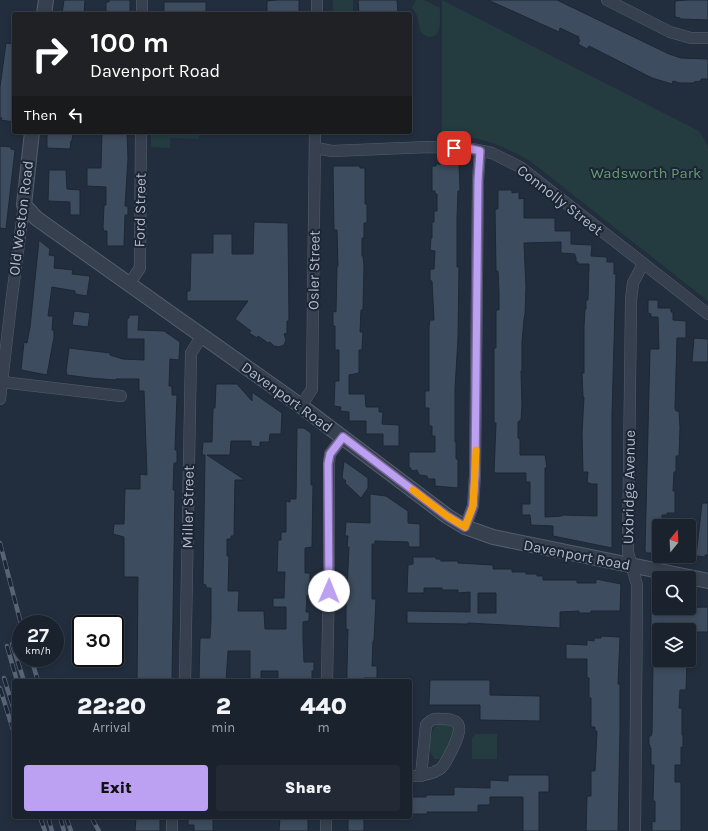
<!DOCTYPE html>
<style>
body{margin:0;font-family:Karla,sans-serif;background:#232a36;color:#f1f3f6;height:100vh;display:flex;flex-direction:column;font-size:15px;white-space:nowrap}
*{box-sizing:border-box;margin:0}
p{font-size:13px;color:#9fa4aa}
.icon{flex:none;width:22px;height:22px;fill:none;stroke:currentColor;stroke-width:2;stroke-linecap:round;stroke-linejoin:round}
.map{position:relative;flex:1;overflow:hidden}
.panel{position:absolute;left:12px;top:679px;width:400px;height:140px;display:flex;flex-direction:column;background:#1a222e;border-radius:4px;box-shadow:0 2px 6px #0003,0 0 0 1px #383f4a}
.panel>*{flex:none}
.top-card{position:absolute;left:12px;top:12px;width:400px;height:122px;border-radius:4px;box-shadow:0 2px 6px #0003,0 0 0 1px #383f4a;background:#202124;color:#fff;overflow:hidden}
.needle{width:26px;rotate:18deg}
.tools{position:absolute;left:652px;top:519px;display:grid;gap:8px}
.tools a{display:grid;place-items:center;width:44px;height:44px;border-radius:4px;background:#1a222e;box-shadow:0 2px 6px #0003,0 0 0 1px #383f4a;font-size:20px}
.speed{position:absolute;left:12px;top:615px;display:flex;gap:8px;font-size:20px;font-weight:700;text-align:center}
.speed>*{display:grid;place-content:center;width:52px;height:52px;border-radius:50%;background:#1a222e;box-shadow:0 2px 6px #0003,0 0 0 1px #383f4a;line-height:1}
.speed small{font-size:10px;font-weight:400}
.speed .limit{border:2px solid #111;border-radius:6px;background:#fff;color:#111}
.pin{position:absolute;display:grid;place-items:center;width:34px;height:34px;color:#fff;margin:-17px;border-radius:8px;box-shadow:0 2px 6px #0006}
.me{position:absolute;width:44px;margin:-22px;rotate:1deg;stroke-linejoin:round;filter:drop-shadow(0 0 3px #0008)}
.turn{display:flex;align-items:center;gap:14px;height:84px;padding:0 12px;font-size:18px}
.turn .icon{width:52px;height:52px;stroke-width:2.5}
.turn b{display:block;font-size:28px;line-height:34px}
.then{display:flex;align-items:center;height:38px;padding:0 12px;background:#0003;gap:8px;font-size:15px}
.eta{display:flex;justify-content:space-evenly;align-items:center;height:68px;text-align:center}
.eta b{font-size:24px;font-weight:800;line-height:28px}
.action{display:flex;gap:8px;margin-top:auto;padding:8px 12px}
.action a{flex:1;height:46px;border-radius:4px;background:#bca0f2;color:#111;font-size:16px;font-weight:800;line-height:46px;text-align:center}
.action a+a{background:#232a36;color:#f1f3f6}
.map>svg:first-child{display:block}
.green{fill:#243c3f}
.building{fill:#3d4c5e;stroke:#1d2735;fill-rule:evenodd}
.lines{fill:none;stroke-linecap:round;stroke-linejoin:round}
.minor-casing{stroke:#545e6c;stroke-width:12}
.tertiary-casing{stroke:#545e6c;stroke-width:16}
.minor{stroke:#36404e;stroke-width:11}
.tertiary{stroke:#36404e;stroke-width:14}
.rail-casing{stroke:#576476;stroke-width:4.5}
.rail{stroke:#1b2533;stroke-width:3;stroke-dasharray:9;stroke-linecap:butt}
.route-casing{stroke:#7a689d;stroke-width:10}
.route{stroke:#bca0f2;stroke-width:7}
.slow{stroke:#f59e0b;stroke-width:7}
.labels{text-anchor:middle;stroke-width:4;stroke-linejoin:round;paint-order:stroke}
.park-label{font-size:15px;fill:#679c73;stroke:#1b2533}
.street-label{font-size:15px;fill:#b1bbca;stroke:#1b2533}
</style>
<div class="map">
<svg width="708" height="831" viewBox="0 0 708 831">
<rect width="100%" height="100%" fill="#222e3e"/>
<!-- green -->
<g class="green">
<rect x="333" y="0" width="20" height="14"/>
<path d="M416,0H424L440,8C439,17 444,37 429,37C426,36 422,34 421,32C418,27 419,21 417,16C416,13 414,11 412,8Z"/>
<path d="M442,0L699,131L708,146V301L530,161C500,144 477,135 442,135Z"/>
<path d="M151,132H199V139L170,138V148L151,147Z"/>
<path d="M437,724L453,725L456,732L442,759H435C426,751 430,732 437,724Z"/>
<path d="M476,734H497V759H472V738Z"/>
</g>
<!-- building -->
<g class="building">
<path d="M64,0H85L84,14H62Z"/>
<path d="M109,0H130V14H106V2H109Z"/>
<path d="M277,0H299V13L267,14V1Z"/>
<path d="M358,0H397L398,14H359Z"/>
<path d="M488,0H557L669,54L681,58L708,59V79H701V81L694,82V83H680L673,81L672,84L652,78L589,46L587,49L578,44L580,40L578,39L579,37L560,28L559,32Z"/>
<path d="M687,0H708V20L680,19V18L675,17V1Z"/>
<rect x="164" y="2" width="42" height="12"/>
<path d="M6,43L14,44V122L1,120L2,118H0V87Z"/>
<path d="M47,132H73L72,141H71L70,149L47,148Z"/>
<path d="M102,132H127L128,159L125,206H128V215H125L124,246H107V231H104L103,228L104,205H106V187L87,186V168H101Z"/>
<path d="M0,146L11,147V149L15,150L6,229L0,228Z"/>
<path d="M445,162L459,163L460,191H458L457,219V267H459L458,338L455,389V442H456V459H458V488L435,486V479H428L427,476L419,475L417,470L411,471V468H409V452H435V436H432V426H429V408H425V391H429V327L430,320H434L432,281H430V269H434L435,251L430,250L431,238H432V222H434V211H437V194H435V191H432V166H436V164H443Z"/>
<path d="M333,166H360V168H365V204H367V223H364V238H362V256H363L364,266L363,310H361L360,332H363L362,350H359V373L349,375V394H365L366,407H379V412H383L382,424L399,425V446H383V434H366V421H349V412L340,411L341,407L334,406L335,381H339V350H335V326H333V311L336,312L337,266H338L337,230H334Z"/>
<path d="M49,170H66L67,189L80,190V215H70V202L48,201Z"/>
<path d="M498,190H512V193L519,192V199L524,198V218H555V231H571V244L592,245L591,256L607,257V262H614V274H616L612,413V548L553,536V526L531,525L530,515H522V504H530V482H526V473H494L496,423H494V348H496V310H499V293L498,271H496L495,209H498ZM561,242V253L575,254V257H576V262H578V264H589L588,300H586V309H585L584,326V373H582L583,397H584L582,433L583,472H588L587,483H590V484H597V516L562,515V516L545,517V468H547L545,455H520V439L518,438V422L521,420L522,405L521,371H522V342L524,319L525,314L526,287L524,243Z"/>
<path d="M254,222L288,223L289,321H287V333L284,334L286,340L284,345L279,347L274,346L270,342L268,343L258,336L257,338L249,333L251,331L235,319L248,301H187V291H190L191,253H213V234H232V254H253Z"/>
<path d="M39,240L50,249L49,255L55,256L54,268L73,270L72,274L90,276L87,296L75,294V291L52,287L48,316H53L52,330H54V337L47,375L21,370L24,342L27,343L30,327Z"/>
<path d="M648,300H658V308H671V312H673V320L686,321V338H677L675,408L676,411H679L680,428L679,456H676V472H674L673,491H675V513H667V515H662V526H659V553H646L645,550L650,349H659L658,317H651V314L648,313Z"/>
<path d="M74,311L90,313L88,327L72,325Z"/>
<path d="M129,315H139L138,330L164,331L180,342L179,360L170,359L169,386H172V395H177L175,450H177V463H174L173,490H175L172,681H137L138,577H124V537L113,534L114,524H124L125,489H140V474L147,475L144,391H139V379H116V380L90,378L67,375L66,372L69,348L110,353V355L123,359L144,360V339H127V318H129Z"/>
<path d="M694,338L708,339V362H692Z"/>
<path d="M216,384H237L252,401V392L282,413L281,434H270L269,442H260V447L251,446V441H231L230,455H207L245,480H235L234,536H231V539H227V556H229L228,591H239L238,611H264L265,629H286V607H273V598H284L285,572H277L278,540H281V532H286V501L290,502V499H296L297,428H304L311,433V485H313L312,547L305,548V573H310V595H307L306,612H309V621L303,622V640L304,662H314V671H312V681H278V671H261V681H250V651H228L226,681H199L200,638H210L211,620V588H206V585L203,584L205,455H202L203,442H212L213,408H215Z"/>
<path d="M344,461L368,478V488L361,498L345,483L346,481L342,478Z"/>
<path d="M370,494L386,496L408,511V523L420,524V547H409L408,542L375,541V544H372V599H376L374,641H373L372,666H377V678H364V681H349L347,680V669L348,629L346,630V610L349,547H347L348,536H345L346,522L370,523Z"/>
<path d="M702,503H708V555H705V557L696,556Z"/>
<path d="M413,557H436V559H440L441,561H458V563L493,565V569H512V572H526V574H537V576H543V580H577V583H596V579L621,584L620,611H591V613H579V611L560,612V628L468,623L467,624L407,623V611L470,612V592L458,593V590H442V588H424V593H407L408,565L413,564ZM478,593H496V613H478Z"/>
<path d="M651,590L659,591V608L708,607V632H689V630H684V625H661V630H659V637H651Z"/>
<path d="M601,636L620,637L618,684H620V730L618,831H586L587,796H591V771H595L597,731H595V727H591V698H589V678H587V659H566V644L587,645V640L594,641V638H601Z"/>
<path d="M653,660H687L686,690H680L679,708H682V735H683V748L681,747V765H675V782H681V831H652V821L655,822V801H653L654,765H651V748H650V745H649V736H651L652,733Z"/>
<path d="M430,680H490V695L540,696V721L480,720V705H429Z"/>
<path d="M508,775H548L549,777V792H539V831H523V797H490V805H478V812H427V814H410V797H426V795H454V787L490,788V780L508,781Z"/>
<path d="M136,817H160V831H135Z"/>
<path d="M188,817H203V819H213V831H194V825H188Z"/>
<path d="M280,817H308V831H279Z"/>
<rect x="348" y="817" width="16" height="14"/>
</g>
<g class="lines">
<!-- minor casing -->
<g class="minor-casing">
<g id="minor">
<path d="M607,0L670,32L691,38H708"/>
<path d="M142,14V0"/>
<path d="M317,14V0"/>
<path d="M316,148L332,151L428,147L467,148L492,153L520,167L708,314"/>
<path d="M129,284L140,268L141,132"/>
<path d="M2,382L121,396"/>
<path d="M0,399L11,304L24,205"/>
<path d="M301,406L312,389L315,132"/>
<path d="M465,527L473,506L475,475L478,180L480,151"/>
<path d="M185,681L191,353L202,336"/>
<path d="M327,681L329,576V464L330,454L343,437"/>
<path d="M410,776C420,776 431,775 440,769C446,764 449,755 453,748C460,732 466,719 442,719C435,718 431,719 426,725L421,776"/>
<path d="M172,831V817"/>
<path d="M326,831V817"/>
<path d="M635,831L637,585L628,552L631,300L633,283L643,264"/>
</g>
</g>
<!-- tertiary casing -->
<g class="tertiary-casing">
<g id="tertiary">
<path d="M44,14L46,0"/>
<path d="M32,132L24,205L36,218L301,406L447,516L465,527L493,537L708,581"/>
</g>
</g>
<!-- minor -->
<use href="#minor" class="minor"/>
<!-- tertiary -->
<use href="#tertiary" class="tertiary"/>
<!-- rail casing -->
<g class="rail-casing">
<g id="rail">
<path d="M0,543L21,624"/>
<path d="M12,644L24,681"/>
<path d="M7,646L17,681"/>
<path d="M31,658L38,681"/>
<path d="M4,678L14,710"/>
<path d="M0,688L14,733"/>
<path d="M40,817L45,831"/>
<path d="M48,817L52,831"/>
<path d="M60,817L64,831"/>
<path d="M66,817L71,831"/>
<path d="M91,817L99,831"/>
</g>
</g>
<!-- rail -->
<use href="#rail" class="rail"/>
</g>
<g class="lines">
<!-- route casing -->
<g class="route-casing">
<path id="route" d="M329,591L328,464L330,454L343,437L447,516L465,527L473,506L475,475L478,180L480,151L467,148H454"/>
</g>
<!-- route -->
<use href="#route" class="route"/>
<!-- slow -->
<path class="slow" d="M413,490L447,516L465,527L473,506L476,450"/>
</g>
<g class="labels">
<!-- park labels -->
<g class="park-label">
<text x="646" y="178">Wadsworth Park</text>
</g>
<!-- street labels -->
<g class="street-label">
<text transform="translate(560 200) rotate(38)" y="5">Connolly Street</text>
<text transform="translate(140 210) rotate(-89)" y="5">Ford Street</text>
<text transform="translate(21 218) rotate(-83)" y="5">Old Weston Road</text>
<text transform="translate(314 270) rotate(-89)" y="5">Osler Street</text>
<text transform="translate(287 397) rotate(36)" y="5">Davenport Road</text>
<text transform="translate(629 487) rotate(-89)" y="5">Uxbridge Avenue</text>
<text transform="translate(188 507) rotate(-89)" y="5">Miller Street</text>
<text transform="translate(577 555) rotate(11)" y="5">Davenport Road</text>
</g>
</g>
</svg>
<div class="tools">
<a><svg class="needle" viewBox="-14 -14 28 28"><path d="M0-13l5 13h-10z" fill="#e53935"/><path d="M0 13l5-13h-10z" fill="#9fa4aa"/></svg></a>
<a><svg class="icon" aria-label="search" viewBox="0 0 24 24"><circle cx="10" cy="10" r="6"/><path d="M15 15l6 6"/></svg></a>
<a><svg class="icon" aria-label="layers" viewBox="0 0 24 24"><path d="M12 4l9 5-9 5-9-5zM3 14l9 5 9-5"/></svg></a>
</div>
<div class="speed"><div>27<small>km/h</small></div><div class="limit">30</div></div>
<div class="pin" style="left:454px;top:148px;background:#d93025"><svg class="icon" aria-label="arrive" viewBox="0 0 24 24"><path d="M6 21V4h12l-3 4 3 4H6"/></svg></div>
<svg class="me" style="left:329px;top:591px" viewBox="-20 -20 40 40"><circle r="19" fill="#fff"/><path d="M0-13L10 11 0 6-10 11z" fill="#bca0f2"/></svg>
<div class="top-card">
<div class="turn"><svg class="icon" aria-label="right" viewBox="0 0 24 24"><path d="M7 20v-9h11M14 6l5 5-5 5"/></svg><div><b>100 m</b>Davenport Road</div></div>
<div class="then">Then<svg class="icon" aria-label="left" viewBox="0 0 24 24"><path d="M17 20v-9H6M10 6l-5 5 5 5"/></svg></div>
</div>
<section class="panel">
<div class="eta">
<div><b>22:20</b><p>Arrival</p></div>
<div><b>2</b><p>min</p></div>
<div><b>440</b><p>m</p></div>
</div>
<div class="action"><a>Exit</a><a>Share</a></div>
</section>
</div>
